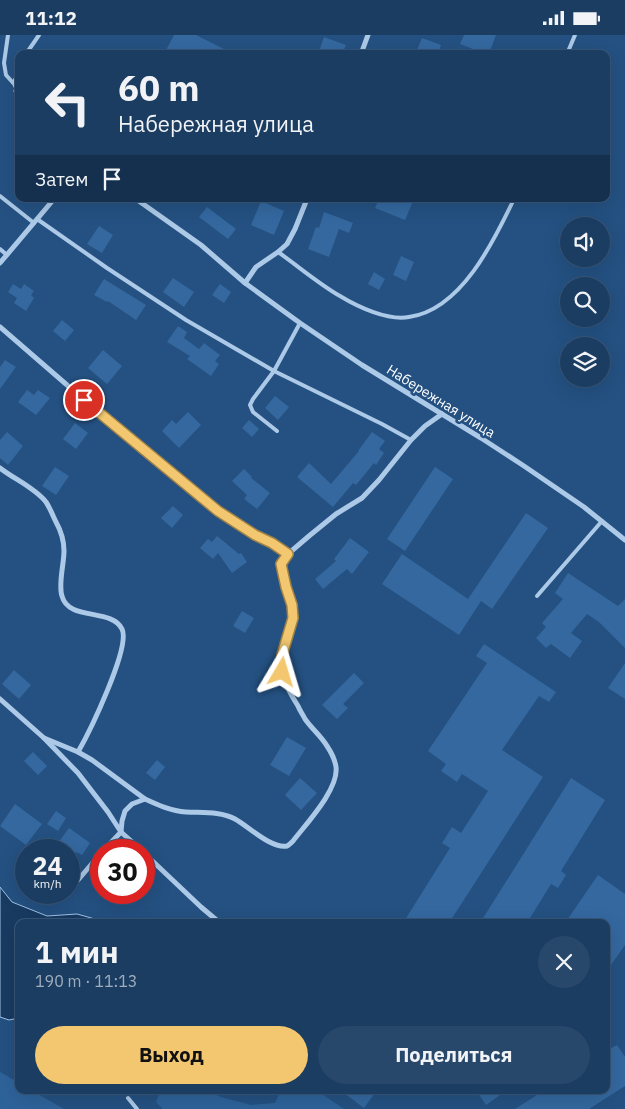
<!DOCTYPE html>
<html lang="ru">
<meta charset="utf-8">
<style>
body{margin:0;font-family:"IBM Plex Sans",sans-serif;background:#28486b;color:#f1f3f6;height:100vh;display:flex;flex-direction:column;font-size:19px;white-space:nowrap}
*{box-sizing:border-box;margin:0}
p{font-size:16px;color:#a0aebe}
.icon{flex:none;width:28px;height:28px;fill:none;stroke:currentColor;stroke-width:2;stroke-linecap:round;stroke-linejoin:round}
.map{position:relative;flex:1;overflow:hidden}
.drawer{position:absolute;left:15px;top:884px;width:595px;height:175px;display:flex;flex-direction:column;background:#1b3d62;border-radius:10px;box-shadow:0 5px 20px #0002,0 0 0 1px #395677}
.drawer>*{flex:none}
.banner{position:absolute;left:15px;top:15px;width:595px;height:152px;border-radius:10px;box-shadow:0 5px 20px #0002,0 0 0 1px #395677;background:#1b3d62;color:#f1f3f6;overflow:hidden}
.buttons{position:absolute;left:560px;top:182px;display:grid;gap:10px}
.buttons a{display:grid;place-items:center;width:50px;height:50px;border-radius:50%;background:#1b3d62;box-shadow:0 5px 20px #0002,0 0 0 1px #395677;font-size:25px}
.speed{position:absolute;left:15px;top:804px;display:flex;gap:10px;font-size:25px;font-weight:700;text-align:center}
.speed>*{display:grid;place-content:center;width:65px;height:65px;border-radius:50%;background:#1b3d62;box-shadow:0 5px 20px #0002,0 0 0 1px #395677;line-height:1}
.speed small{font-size:12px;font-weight:400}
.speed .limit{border:8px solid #d22;background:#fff;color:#111}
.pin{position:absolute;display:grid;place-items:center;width:42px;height:42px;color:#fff;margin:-21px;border:2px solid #fff;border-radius:50%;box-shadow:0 1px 5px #0007}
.me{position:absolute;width:55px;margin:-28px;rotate:7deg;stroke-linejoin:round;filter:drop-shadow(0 0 4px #0008)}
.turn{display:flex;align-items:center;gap:18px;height:105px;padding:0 20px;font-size:22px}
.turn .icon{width:65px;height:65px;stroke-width:2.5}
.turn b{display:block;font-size:35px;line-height:42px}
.then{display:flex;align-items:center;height:48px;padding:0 20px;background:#0003;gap:10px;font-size:19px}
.round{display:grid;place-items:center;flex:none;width:52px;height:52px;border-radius:26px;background:#28486b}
.summary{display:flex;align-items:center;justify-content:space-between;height:85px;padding:0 20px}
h1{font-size:30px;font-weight:700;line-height:38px}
.primary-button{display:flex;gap:10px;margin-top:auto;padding:10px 20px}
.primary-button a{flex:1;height:58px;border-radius:30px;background:#f2c76f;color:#111;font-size:20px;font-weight:700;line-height:58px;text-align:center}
.primary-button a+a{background:#28486b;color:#f1f3f6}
.status{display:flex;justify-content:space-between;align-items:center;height:35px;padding:0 25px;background:#1b3d62;direction:ltr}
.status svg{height:14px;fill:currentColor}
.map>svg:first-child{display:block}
.green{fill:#2e639a}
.water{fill:#193b62;stroke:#a0c4e8}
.building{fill:#34689f}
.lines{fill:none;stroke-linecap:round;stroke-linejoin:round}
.service{stroke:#acc9e7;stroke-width:4}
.minor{stroke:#acc9e7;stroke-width:5}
.route-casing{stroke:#9d8148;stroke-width:12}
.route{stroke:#f2c76f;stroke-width:9}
.labels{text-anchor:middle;stroke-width:5;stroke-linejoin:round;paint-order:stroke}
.street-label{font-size:14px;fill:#fff;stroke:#245182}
</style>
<div class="status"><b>11:12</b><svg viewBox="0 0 49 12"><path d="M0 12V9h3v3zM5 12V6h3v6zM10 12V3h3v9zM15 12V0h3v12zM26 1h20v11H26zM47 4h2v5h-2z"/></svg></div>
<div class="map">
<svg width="625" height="1074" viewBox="0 0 625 1074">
<rect width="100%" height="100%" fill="#245182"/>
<!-- green -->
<g class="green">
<path d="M0,1037L19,1048V1055H31L64,1074H0Z"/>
<path d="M161,1055H205L221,1062L251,1070L275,1068L281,1055H316L344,1074H163L156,1067Z"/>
</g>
<!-- water -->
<path class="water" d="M0,852L12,867L47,881L77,879L95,884L103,887L19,888V983L9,985L0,982Z"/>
<!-- building -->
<g class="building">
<path d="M174,0H196L234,19H164Z"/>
<path d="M464,0H496L489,19H486L460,9Z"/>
<path d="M324,2L346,10L342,19H318Z"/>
<path d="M422,3L441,10L438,19H428L417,15Z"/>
<path d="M379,164H414L405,185L375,173Z"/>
<path d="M261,166L284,176L274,200L251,190Z"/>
<path d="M207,172L236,194L228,204L199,182Z"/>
<path d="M324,177L353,188L349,198L339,194L329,222L308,214L316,192L319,193Z"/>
<path d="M99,191L113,200L102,218L87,209Z"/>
<path d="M401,221L414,227L406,246L393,240Z"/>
<path d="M374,237L385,244L379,255L368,249Z"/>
<path d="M173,243L194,257L184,272L163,257Z"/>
<path d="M104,244L146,270L136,285L108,266L107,267L94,260Z"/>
<path d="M13,249L21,254L24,249L34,256L31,260L34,263L26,276L14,268L17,263L8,257Z"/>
<path d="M220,249L231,257L224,268L212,260Z"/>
<path d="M62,285L74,295L65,306L53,296Z"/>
<path d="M178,291L187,297L184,303L199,314L204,308L220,320L215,326L219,329L211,341L187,324L190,321L167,307Z"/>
<path d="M103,315L122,331L107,349L88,333Z"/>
<path d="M5,325L16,332L0,354V332Z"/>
<path d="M27,355L34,360L38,355L50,363L36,380L18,367Z"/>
<path d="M275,361L289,372L278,385L265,373Z"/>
<path d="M188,377L201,390L179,413L162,396L172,385L176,389Z"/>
<path d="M249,385L259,394L252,402L242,393Z"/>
<path d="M75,388L88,398L76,414L63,404Z"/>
<path d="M7,397L23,411L8,430L0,423V405Z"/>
<path d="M372,397L385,406L379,414L384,418L376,430L374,428L356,450L353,448L333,472L297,442L309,428L331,449L359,416H358Z"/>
<path d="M55,432L69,441L56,460L42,451Z"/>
<path d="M435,432L453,444L405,516L387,504Z"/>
<path d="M244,434L252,442L251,443L270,458L257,474L244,464L247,460L232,446Z"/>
<path d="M173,471L183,480L172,493L161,483Z"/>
<path d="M526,478L548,493L492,574L481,566L459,600L382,549L402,519L468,564Z"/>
<path d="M217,501L239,519L241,518L247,527L232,538L218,518L213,524L200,513L208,504L212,507Z"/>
<path d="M350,503L369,517L352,539L347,534L323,554L315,544L336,526L334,524Z"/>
<path d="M568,538L618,571L625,564V613L599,587L587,579L571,598L582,606L570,623L551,609L546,613L536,603L546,592L542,588L563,564L555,558Z"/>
<path d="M242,576L254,583L245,598L233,591Z"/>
<path d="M484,609L556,657L549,667L539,661L502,715L543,742L449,888H403L450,813L442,808L452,792L461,798L488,756L462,739L457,747L441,736L446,729L428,716L487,628L476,621Z"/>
<path d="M625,628V664L608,653Z"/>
<path d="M14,635L31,650L19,664L2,649Z"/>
<path d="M354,638L364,648L343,669L348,673L337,684L322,670Z"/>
<path d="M287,702L306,713L289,741L270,730Z"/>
<path d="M33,717L47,731L38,740L24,726Z"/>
<path d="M157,725L165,732L155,745L146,738Z"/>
<path d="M300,743L317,758L301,775L285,760Z"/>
<path d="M571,743L605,765L561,836L566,840L558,853L551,849L527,888H480Z"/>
<path d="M15,769L42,789L26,810L0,791Z"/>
<path d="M56,776L66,783L58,796L47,789Z"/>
<path d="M69,793L90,808L82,820L76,817L69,828V815H53Z"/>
<path d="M598,840L625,859V910L606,937V888H565Z"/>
<path d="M617,1010L625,1022V1051L589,1074H515L545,1055H606V1016Z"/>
<path d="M340,1055H377L364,1073Z"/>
<path d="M476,1055H507L486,1070Z"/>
</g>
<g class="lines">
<!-- service -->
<g class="service">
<path d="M8,0L4,28L6,40L15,50"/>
<path d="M26,19L39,0"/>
<path d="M567,19L575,0"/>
<path d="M15,51V45L19,36"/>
<path d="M0,161L34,188"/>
<path d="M37,184L107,233L186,285L274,336L382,389L411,405"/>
<path d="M0,214L7,220"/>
<path d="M278,217C298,231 319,249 340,261C358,272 388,286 409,282C461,275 494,206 514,164"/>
<path d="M277,396L253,377L250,370L253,364L274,336L300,288"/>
<path d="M537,561L602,486"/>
<path d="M128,1063L137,1074"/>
</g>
<!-- minor -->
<g class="minor">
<path d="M361,19L368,0"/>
<path d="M16,56L19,60"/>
<path d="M136,164L201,210L245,248L300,288L362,330L481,403L524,431L584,472L625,505"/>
<path d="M0,228L54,164"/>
<path d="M245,248L256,232L278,217L287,209L295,194L307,164"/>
<path d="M0,292L112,389L218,476L255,500L272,508L288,519"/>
<path d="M0,433C14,444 35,453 46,467C50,473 53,481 56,487C61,496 64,506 64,516C64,529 58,550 62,561C68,586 112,573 122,594C131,612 89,698 78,717"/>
<path d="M0,664L44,703L78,738L108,777L121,797L141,815"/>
<path d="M44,703L78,717L92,725L145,764C158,770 171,776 186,777C202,778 220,776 235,784C248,791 271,814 287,811C289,810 291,808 293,806C306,789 339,754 336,732C335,725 331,717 327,711C321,701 312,694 305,684C303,680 300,676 298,671C293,663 283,646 282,637C279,617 292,600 293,581C293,563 283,547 281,529L288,519L309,501L336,479L362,463L379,445L411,405L425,391L442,379"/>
<path d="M104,815L121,797L122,786L125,776L132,769L145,764"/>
<path d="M144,818L201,872L220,888"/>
<path d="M78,845L101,818"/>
</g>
</g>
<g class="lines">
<!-- route casing -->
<g class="route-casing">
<path id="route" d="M84,365L218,476L255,500L272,508L288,519L281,529L286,552L292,570L293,583L282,620V637"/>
</g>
<!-- route -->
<use href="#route" class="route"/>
</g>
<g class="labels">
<!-- street labels -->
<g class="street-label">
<text transform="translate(441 366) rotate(32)" y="5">Набережная улица</text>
</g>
</g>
</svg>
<div class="buttons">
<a><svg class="icon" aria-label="sound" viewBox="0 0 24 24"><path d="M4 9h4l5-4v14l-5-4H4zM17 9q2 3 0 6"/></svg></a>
<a><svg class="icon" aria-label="search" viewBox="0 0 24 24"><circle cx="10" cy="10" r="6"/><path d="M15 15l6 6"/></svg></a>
<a><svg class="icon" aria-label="layers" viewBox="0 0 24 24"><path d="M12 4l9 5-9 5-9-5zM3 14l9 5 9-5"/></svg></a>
</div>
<div class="speed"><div>24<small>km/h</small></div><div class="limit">30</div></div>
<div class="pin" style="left:84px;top:365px;background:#d93025"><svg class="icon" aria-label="arrive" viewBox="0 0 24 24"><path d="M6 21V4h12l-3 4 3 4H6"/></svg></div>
<svg class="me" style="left:282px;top:637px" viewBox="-20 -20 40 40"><path d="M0-17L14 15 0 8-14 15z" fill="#f2c76f" stroke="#fff" stroke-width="4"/></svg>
<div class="banner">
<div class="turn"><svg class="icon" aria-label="left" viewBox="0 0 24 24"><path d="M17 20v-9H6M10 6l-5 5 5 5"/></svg><div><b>60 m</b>Набережная улица</div></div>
<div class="then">Затем<svg class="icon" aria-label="arrive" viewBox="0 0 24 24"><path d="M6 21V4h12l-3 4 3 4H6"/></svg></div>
</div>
<section class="drawer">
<div class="summary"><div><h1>1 мин</h1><p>190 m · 11:13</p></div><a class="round"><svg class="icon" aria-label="close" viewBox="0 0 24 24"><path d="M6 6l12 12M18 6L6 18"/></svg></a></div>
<div class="primary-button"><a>Выход</a><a>Поделиться</a></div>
</section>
</div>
